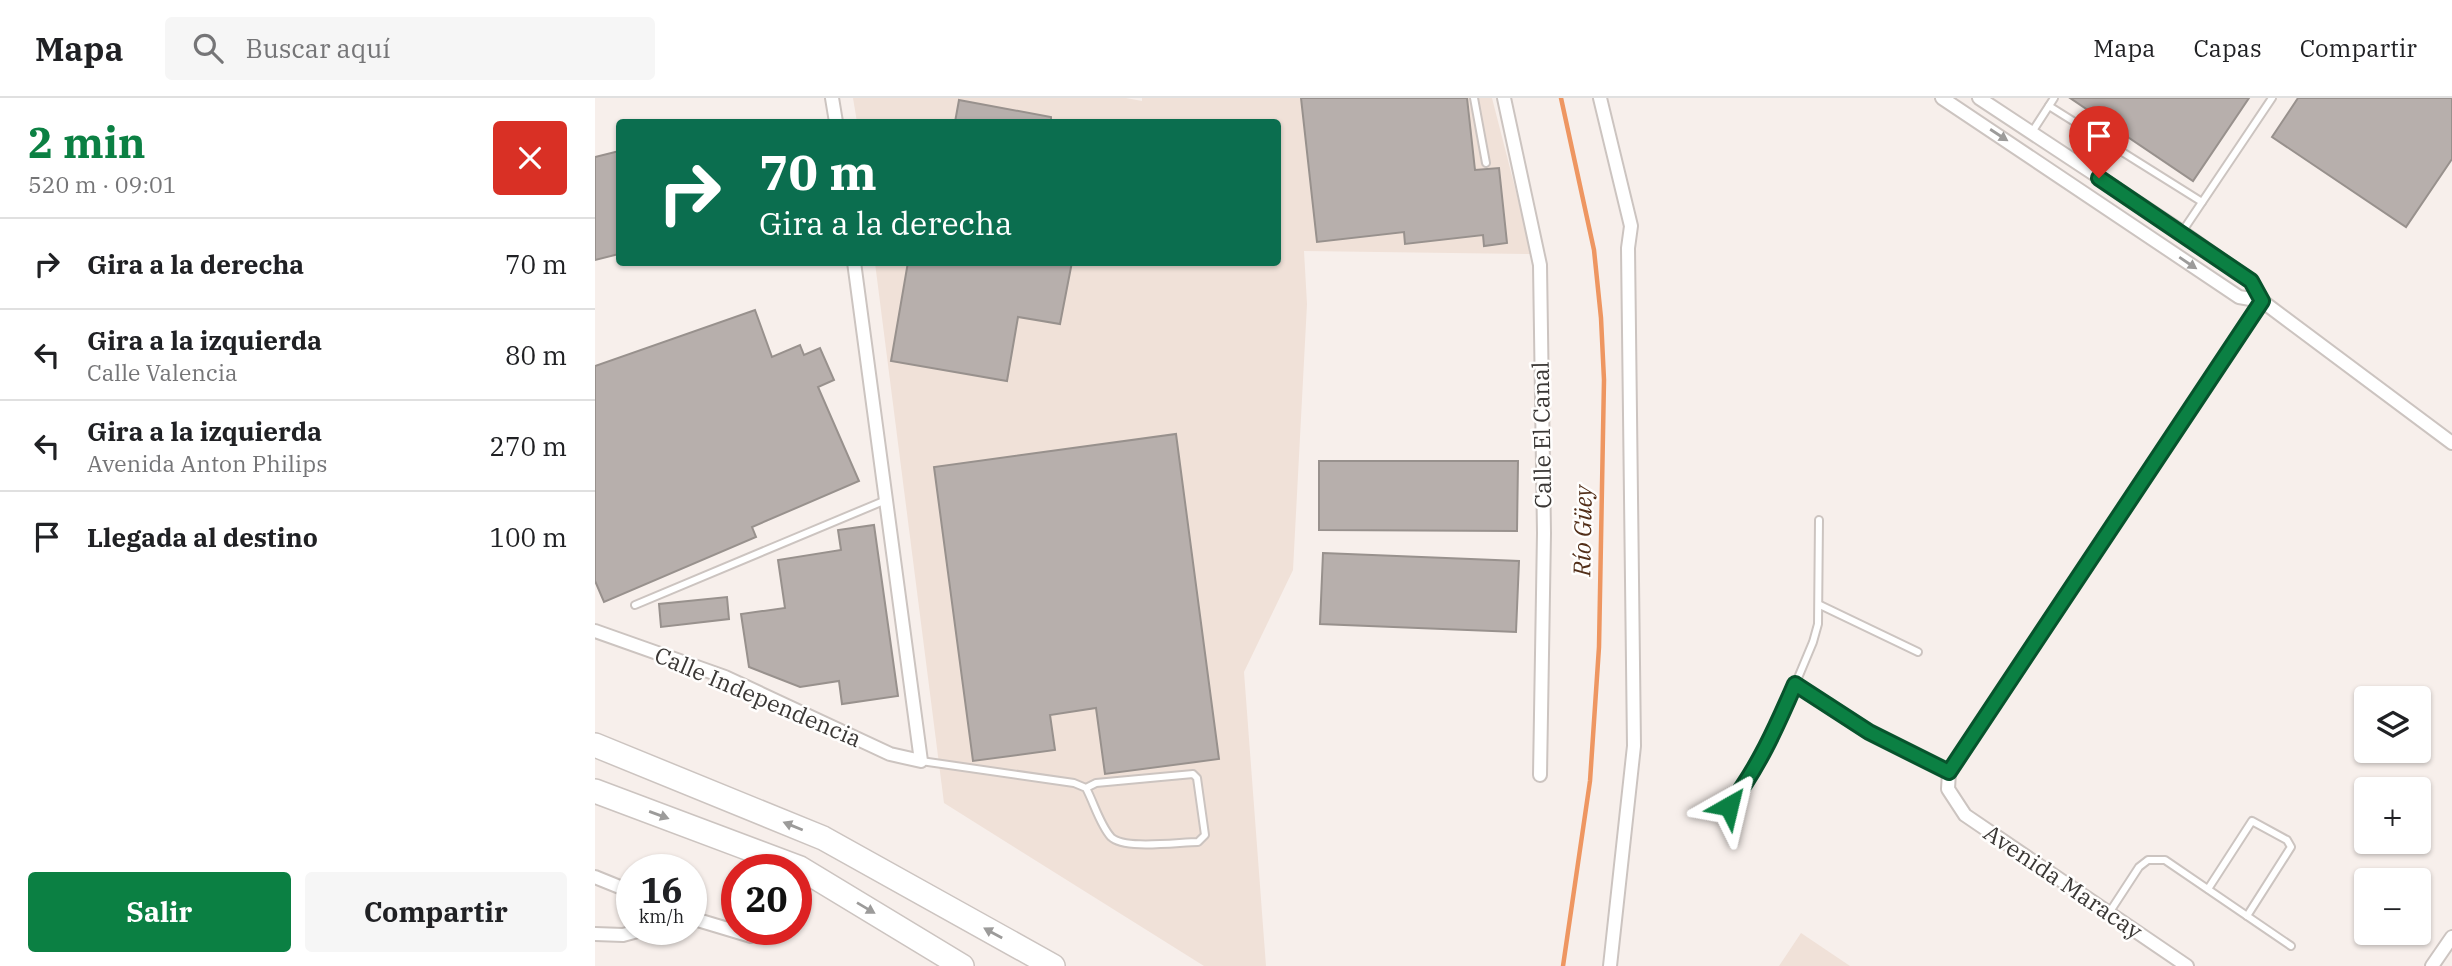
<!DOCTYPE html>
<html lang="es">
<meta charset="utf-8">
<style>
body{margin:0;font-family:"IBM Plex Serif",serif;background:#f6f6f6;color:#202124;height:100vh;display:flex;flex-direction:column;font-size:26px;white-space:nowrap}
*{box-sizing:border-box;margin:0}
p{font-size:23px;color:#757577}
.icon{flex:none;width:38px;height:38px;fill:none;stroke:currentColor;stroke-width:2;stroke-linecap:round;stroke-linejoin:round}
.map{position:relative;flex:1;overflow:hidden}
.sheet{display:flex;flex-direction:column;background:#fff;width:595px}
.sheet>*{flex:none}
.guide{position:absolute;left:21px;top:21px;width:665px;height:147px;border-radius:7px;box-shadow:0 2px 5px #0004;background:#0b6e4f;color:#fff;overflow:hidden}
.tools{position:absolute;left:1759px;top:588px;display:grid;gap:14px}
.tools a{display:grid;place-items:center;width:77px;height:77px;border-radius:7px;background:#fff;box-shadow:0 2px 5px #0004;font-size:35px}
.speed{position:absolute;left:21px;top:756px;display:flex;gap:14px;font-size:35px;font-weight:700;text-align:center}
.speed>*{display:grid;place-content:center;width:91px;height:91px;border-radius:50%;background:#fff;box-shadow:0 2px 5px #0004;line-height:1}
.speed small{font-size:18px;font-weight:400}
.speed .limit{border:10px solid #d22;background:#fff;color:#111}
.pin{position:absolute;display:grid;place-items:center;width:60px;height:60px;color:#fff;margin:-72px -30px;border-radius:50% 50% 50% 0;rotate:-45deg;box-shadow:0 0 7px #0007}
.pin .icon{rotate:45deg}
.me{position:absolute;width:77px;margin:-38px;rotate:37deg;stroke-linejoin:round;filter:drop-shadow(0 0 5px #0008)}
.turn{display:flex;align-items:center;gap:24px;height:147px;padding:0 28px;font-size:32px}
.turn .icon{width:91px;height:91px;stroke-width:2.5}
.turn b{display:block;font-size:49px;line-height:60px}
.round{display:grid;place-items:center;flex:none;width:74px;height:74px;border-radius:7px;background:#f6f6f6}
.head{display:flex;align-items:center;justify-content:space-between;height:119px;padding:0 28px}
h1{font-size:42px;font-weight:700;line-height:52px;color:#0b8043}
.primary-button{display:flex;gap:14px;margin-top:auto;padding:14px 28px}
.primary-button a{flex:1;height:80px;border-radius:7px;background:#0b8043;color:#fff;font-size:28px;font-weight:700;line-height:80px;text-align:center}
.primary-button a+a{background:#f6f6f6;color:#202124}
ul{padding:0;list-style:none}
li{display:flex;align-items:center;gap:21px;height:91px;padding:0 28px;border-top:2px solid #e0e0e0}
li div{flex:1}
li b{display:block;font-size:26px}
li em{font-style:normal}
header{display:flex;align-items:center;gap:42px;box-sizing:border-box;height:98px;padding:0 35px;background:#fff;border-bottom:2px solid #e0e0e0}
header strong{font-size:33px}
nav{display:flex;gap:38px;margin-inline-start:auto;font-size:24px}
.search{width:490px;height:63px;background:#f6f6f6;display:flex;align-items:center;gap:18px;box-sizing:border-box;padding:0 24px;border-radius:7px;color:#757577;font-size:26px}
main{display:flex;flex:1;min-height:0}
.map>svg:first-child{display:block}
.built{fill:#f0e1d8}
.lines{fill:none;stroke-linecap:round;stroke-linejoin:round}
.stream{stroke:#ee9661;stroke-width:4.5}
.building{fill:#b7afac;stroke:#98918d;stroke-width:2}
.lane-casing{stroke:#ccc4c0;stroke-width:10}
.street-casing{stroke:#ccc4c0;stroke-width:16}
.highway-casing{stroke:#ccc4c0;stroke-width:26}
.lane{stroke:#fff;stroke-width:6}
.street{stroke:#fff;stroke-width:12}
.highway{stroke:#fff;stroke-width:23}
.oneway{fill:#9c9b9a}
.route-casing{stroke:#07532c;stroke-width:18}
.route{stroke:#0b8043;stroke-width:12}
.labels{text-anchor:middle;stroke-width:5;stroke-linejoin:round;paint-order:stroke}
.street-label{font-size:23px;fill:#3a3735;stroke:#fffefd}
.water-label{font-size:24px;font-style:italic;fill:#522e18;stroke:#fffefd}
</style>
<header>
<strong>Mapa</strong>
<div class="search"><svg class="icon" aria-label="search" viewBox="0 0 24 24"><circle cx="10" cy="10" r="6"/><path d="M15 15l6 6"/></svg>Buscar aquí</div>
<nav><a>Mapa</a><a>Capas</a><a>Compartir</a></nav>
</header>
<main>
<section class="sheet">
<div class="head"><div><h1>2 min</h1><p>520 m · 09:01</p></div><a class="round" style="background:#d93025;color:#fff"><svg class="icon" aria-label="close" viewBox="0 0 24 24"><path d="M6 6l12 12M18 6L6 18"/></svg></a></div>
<ul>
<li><svg class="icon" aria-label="right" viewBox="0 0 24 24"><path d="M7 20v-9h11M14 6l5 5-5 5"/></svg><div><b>Gira a la derecha</b></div><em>70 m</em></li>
<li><svg class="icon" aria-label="left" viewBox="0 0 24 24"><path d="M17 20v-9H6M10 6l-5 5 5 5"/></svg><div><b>Gira a la izquierda</b><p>Calle Valencia</p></div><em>80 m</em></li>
<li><svg class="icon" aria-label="left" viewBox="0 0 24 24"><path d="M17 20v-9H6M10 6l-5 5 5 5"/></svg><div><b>Gira a la izquierda</b><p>Avenida Anton Philips</p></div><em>270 m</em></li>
<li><svg class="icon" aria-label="arrive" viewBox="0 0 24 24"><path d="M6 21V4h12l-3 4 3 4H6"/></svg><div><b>Llegada al destino</b></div><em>100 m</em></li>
</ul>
<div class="primary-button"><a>Salir</a><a>Compartir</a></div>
</section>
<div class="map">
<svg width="1857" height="868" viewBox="0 0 1857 868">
<rect width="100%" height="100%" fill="#f7efeb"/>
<!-- built -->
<g class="built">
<path d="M258,0H531L547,3V0H897L937,156L709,153L712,206L698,472L649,574L671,868H609L349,705L280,165L682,164V24H262Z"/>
<path d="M1206,835L1255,868H1184Z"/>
</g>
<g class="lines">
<!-- stream -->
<path class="stream" d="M966,0L999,152L1006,220L1009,282L1004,549L995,683L968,868"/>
</g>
<!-- building -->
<g class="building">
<path d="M706,0H872L880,72L904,70L912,145L889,148L888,137L810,146L809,134L722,144Z"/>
<path d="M1475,0H1654L1598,83Z"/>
<path d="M1703,0H1857V61L1811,129L1677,39Z"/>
<path d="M364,2L456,19V24H360Z"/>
<path d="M24,53V156L0,162V59Z"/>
<path d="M313,164H477L465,226L423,219L412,283L296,263Z"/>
<path d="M160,212L177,259L205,247L209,257L225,250L239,282L223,289L264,383L157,429L161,439L9,504L0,483V268Z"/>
<path d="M581,336L624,661L510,676L501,610L455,617L460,652L378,663L339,369Z"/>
<path d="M724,363H923L922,433L724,432Z"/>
<path d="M279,427L303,598L247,606L244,583L205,589L154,569L146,516L190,510L183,462L246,452L243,432Z"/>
<path d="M728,455L924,463L921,534L725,526Z"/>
<path d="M132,499L134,521L66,529L64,506Z"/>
</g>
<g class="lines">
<!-- lane casing -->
<g class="lane-casing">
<g id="lane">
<path d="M879,0L891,65"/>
<path d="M1454,8L1607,104"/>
<path d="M1437,34L1459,0"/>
<path d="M1587,134L1677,0"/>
<path d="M40,507L291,402"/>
<path d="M1225,507L1323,554"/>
<path d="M1200,587L1218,544L1223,526L1224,422"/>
<path d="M326,663L479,685L491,690C499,705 505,727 516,739C529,752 584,744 603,744L610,737L602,680L598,676L501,685L491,690"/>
<path d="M1134,708C1163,670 1181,630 1200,587L1274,634L1354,674"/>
<path d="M1613,791L1657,723L1692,742L1696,749L1652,818"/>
<path d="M1514,815L1544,769L1553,762H1570L1696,848"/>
</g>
</g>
<!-- street casing -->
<g class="street-casing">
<g id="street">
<path d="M237,0L241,24"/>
<path d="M909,0L945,167L949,435L945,677"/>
<path d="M1005,0L1036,128L1033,150L1039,648L1015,868"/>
<path d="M1347,0L1644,199L1667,203"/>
<path d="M1384,0L1587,134L1656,183L1667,203L1857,345"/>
<path d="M0,533L130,579L295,656L326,663L259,164"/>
<path d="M0,779L37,794"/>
<path d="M96,820L156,838"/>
<path d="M0,836L28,837L50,831"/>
<path d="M1592,868L1370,717L1353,691L1354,674L1667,203"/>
<path d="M1837,868L1857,839"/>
</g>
</g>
<!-- highway casing -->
<g class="highway-casing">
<g id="highway">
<path d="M0,647L228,740L458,868"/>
<path d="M0,693L205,770L367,868"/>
</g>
</g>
<!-- lane -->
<use href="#lane" class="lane"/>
<!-- street -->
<use href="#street" class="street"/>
<!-- highway -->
<use href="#highway" class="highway"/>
</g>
<!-- one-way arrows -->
<defs><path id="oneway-solid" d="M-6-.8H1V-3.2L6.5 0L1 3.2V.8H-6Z" transform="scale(1.75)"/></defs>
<g class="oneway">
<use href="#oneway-solid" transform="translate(1404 37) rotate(33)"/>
<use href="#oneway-solid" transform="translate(1593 165) rotate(34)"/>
<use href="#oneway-solid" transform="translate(64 717) rotate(20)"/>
<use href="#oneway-solid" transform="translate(198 728) rotate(-158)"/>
<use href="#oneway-solid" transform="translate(271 810) rotate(31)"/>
<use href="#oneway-solid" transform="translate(398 835) rotate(-151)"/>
</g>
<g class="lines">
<!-- route casing -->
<g class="route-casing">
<path id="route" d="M1134,708C1163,670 1181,630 1200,586L1274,634L1354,674L1667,203L1656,183L1504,80"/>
</g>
<!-- route -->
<use href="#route" class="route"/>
</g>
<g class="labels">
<!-- street labels -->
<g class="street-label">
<text transform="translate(947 337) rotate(-91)" y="8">Calle El Canal</text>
<text transform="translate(163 599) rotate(23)" y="8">Calle Independencia</text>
<text transform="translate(1468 784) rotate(34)" y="8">Avenida Maracay</text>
</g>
<!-- water labels -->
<g class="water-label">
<text transform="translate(988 433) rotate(-89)" y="8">Río Güey</text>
</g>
</g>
</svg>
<div class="tools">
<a><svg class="icon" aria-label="layers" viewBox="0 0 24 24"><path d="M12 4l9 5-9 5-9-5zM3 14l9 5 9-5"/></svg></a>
<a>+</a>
<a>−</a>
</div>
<div class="speed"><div>16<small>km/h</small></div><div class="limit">20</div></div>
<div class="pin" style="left:1504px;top:80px;background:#d93025"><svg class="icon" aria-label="arrive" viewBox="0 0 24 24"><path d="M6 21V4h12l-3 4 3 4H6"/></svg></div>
<svg class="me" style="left:1134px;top:708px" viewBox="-20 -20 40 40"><path d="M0-17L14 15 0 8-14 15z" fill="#0b8043" stroke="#fff" stroke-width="4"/></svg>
<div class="guide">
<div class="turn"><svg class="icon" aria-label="right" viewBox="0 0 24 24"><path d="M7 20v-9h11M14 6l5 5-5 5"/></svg><div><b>70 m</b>Gira a la derecha</div></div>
</div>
</div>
</main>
